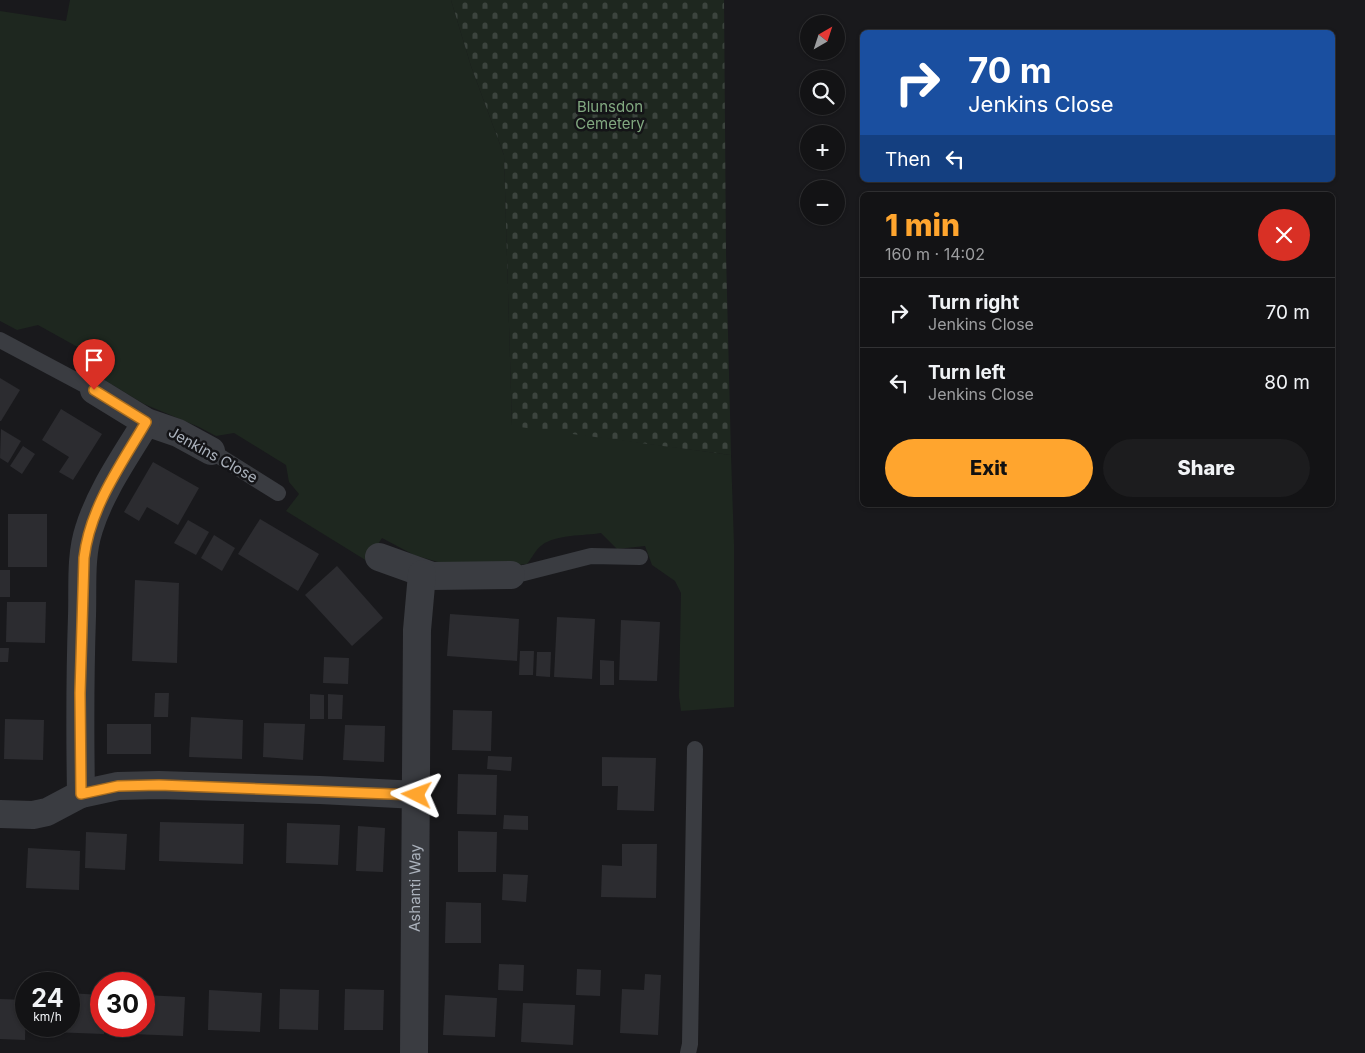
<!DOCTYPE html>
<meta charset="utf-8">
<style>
body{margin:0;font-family:Inter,sans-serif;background:#1c1c1e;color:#f1f3f6;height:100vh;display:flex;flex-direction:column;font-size:19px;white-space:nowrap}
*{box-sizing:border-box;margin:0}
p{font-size:16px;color:#9d9ea0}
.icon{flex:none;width:28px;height:28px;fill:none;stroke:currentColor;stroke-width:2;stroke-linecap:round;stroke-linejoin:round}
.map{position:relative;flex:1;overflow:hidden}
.details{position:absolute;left:860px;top:192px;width:475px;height:315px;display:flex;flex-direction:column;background:#131315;border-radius:8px;box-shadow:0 1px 4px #0004,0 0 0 1px #323234}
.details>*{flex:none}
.guide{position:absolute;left:860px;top:30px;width:475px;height:152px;border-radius:8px;box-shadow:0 1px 4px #0004,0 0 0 1px #323234;background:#1a4fa0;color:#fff;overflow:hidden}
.needle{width:32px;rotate:39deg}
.controls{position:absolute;left:800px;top:15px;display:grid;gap:10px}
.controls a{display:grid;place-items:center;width:45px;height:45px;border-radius:50%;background:#131315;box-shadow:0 1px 4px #0004,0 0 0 1px #323234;font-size:25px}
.speed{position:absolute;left:15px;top:972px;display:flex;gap:10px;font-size:25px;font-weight:700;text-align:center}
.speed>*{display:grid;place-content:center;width:65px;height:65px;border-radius:50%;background:#131315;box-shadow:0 1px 4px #0004,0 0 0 1px #323234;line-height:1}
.speed small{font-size:12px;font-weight:400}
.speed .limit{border:8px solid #d22;background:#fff;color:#111}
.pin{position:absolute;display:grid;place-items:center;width:42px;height:42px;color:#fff;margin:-51px -21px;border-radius:50% 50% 50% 0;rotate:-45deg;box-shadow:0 0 5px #0007}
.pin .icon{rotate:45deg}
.me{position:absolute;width:55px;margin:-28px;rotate:273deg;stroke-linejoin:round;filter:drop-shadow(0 0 4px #0008)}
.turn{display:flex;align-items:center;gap:18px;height:105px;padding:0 25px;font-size:22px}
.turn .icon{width:65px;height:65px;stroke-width:2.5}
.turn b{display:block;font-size:35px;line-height:42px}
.then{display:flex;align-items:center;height:48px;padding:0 25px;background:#0003;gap:10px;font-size:19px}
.round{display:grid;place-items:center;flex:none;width:52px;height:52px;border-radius:26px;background:#1c1c1e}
.overview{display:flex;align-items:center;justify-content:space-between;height:85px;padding:0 25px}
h1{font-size:30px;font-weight:800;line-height:38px;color:#ffa52e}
.button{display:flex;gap:10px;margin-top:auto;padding:10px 25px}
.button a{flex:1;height:58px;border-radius:30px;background:#ffa52e;color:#111;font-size:20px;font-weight:800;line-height:58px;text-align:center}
.button a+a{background:#1c1c1e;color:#f1f3f6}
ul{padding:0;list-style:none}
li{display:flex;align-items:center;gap:15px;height:70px;padding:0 25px;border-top:1px solid #323234}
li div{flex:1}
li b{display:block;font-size:19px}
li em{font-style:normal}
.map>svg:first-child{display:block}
.green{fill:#1e271f}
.cemetery{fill:url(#cemetery-stones)}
.building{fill:#2c2c30}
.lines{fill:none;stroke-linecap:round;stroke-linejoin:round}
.lane{stroke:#3a3c41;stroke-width:16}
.street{stroke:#3a3c41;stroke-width:28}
.route-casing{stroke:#a66b1e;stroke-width:12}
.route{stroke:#ffa52e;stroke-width:9}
.labels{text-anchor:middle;stroke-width:5;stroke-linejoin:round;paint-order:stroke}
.park-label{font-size:15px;fill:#82a980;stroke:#141417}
.street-label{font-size:15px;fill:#abb2bc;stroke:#141417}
</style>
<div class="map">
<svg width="1365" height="1053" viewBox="0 0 1365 1053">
<defs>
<pattern id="cemetery-stones" width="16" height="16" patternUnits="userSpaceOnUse" patternTransform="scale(1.25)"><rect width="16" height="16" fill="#1e271f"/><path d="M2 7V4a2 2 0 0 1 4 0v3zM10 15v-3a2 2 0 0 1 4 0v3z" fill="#3c443e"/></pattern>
</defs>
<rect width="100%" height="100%" fill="#19191c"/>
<!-- green -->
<path class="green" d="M70,0H451L471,66L504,155L512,425L731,455L734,544V707L681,711L679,696L681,593L675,581L652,565L645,546L617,549L601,533C584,536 557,534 542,545C536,549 532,558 527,564L509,566L441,563L414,555L382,538L367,561L286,511L299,494L289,482L286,465L234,433L216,436L199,427L144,404L101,378L92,371L83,350L38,325L17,330L0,321V11L66,21Z"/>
<!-- cemetery -->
<path class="cemetery" d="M451,0H724L726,254L731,455L512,426L504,155L471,66Z"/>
<!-- building -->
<g class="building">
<path d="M0,378L20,390L1,421H0Z"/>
<path d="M61,409L102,434L73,480L59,472L69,457L42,440Z"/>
<path d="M1,429L21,441L8,463L0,458Z"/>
<path d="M23,446L35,454L22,474L10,466Z"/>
<path d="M153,462L199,488L178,525L147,507L139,521L124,512Z"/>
<rect x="8" y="514" width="39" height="53"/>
<path d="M260,519L319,554L298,591L238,554Z"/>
<path d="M188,520L209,532L196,555L174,543Z"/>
<path d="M214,535L235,548L222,571L201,558Z"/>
<path d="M337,566L383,618L352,646L305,595Z"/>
<rect x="0" y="570" width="10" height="27"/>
<path d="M135,580L179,583L177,663L132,661Z"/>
<path d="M7,602H46L45,643L6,642Z"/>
<path d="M450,614L519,619L517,661L447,656Z"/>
<path d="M557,617L595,619L592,679L554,677Z"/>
<path d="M621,620L660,622L657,681L619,680Z"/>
<path d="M0,648H9L8,662H0Z"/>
<path d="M520,651H534L533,675H519Z"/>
<path d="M537,652H551L550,677L536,676Z"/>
<path d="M324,657L349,658L348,684L323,683Z"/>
<path d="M600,660L614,661V685H600Z"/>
<path d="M155,693H169L168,717H154Z"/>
<path d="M310,694L324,695V719H310Z"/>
<path d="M328,694L343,695L342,719H328Z"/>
<path d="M453,710L492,711L491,751L452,750Z"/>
<path d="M191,717L243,720L242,759L189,757Z"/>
<path d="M5,719L44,720L43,760L4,759Z"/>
<path d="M264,723L305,724L303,760L263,757Z"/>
<rect x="107" y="724" width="44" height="30"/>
<path d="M345,725L385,726L384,762L343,760Z"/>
<path d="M488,756L512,757L511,771L487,769Z"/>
<path d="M602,757L656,758L654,811L617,810L618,786H602Z"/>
<path d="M458,774L497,775L496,815L457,814Z"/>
<path d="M504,815L528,816V830L503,829Z"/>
<path d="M160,822L244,824L243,864L159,861Z"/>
<path d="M287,823L340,825L338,865L286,863Z"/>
<path d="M358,826L385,828L383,872L356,871Z"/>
<path d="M458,831L497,832L496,872H458Z"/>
<path d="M86,832L127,834L125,870L85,868Z"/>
<path d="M622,844H657L656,898L601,897L602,865L622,866Z"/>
<path d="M28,848L80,851L79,890L26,888Z"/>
<path d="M503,874L528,875L526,902L502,900Z"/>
<path d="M446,902L481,903V943H445Z"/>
<path d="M499,964L524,965L523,991L498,990Z"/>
<path d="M577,969L601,970L600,996L576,995Z"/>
<path d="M645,974L661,975L658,1035L620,1033L622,989L644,990Z"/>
<path d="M280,989L319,990L318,1030L279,1029Z"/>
<path d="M345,989L384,990L383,1030H344Z"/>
<path d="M209,990L262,993L260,1032L208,1030Z"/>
<path d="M69,993L101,995V1026H104V1034L51,1032L52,1026H69Z"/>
<path d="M144,995L185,997L183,1036L131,1034V1026H144Z"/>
<path d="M445,995L497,998L495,1037L443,1035Z"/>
<path d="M0,999L26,1000L25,1040L0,1039Z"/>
<path d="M523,1003L575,1005L573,1045L521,1042Z"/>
</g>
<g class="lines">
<!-- lane -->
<g class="lane">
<path d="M0,340L94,390"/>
<path d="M211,451L278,493"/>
<path d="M511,575L524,573L591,556L640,557"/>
<path d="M688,1053L690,1044L695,749"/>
</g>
<!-- street -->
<g class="street">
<path d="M94,390L146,422L178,433L211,451"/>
<path d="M379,557L432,576L511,575"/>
<path d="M81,794C80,735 80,675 82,616C83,587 80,556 89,529C101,490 126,456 146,422"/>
<path d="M0,814L33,815L47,812L81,794L118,786L159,785L320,790L417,795"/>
<path id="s1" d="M414,1053L417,630L422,574"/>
</g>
</g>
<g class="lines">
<!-- route casing -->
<g class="route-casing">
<path id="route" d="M94,390L146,422C121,465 90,507 84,558L80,693L81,794L118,786L159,785L417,795"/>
</g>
<!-- route -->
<use href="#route" class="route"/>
</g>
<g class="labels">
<!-- park labels -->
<g class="park-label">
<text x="610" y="112">Blunsdon<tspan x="610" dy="17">Cemetery</tspan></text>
</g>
<!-- street labels -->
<g class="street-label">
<text transform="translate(213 455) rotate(29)" y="5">Jenkins Close</text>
<text dy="5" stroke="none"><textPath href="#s1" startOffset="165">Ashanti Way</textPath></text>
</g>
</g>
</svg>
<div class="controls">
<a><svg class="needle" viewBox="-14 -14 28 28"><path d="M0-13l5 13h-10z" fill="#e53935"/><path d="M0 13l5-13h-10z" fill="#9d9ea0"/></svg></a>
<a><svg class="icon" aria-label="search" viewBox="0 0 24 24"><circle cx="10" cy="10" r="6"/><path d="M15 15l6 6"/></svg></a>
<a>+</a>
<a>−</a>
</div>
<div class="speed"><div>24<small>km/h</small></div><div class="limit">30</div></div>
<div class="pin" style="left:94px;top:390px;background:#d93025"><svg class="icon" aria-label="arrive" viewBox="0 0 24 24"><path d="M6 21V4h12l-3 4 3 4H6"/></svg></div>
<svg class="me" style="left:417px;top:795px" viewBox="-20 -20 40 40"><path d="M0-17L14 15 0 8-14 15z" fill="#ffa52e" stroke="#fff" stroke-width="4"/></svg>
<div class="guide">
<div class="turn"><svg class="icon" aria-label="right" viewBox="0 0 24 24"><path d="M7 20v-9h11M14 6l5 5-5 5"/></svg><div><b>70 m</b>Jenkins Close</div></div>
<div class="then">Then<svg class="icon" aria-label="left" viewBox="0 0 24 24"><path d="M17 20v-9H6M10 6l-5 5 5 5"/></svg></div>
</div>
<section class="details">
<div class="overview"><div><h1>1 min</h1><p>160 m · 14:02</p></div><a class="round" style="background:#d93025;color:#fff"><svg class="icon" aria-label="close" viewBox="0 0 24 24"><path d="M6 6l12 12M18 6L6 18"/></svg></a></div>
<ul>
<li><svg class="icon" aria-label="right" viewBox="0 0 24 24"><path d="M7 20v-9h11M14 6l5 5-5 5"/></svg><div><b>Turn right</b><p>Jenkins Close</p></div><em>70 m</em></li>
<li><svg class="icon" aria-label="left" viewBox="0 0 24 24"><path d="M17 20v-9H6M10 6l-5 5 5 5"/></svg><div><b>Turn left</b><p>Jenkins Close</p></div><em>80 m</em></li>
</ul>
<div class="button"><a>Exit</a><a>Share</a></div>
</section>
</div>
